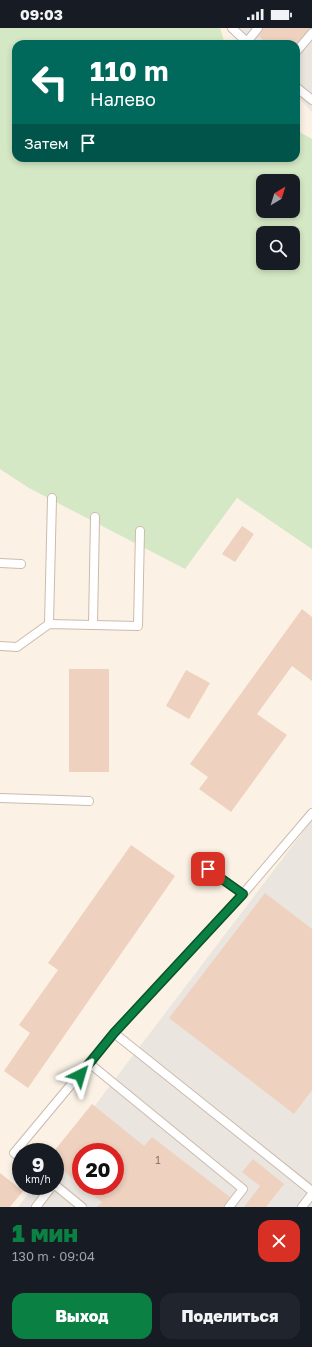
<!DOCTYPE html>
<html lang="ru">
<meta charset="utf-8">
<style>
body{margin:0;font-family:"Golos Text",sans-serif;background:#20242c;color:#f1f3f6;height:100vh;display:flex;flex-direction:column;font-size:15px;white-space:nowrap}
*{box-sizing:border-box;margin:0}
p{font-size:13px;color:#9ea1a6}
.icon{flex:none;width:22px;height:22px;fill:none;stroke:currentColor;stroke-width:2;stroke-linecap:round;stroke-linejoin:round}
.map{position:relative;height:1179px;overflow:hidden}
.details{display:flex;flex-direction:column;background:#171b24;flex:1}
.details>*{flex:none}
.hud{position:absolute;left:12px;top:12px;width:288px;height:122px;border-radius:12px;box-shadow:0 2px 6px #0003;background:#00695c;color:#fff;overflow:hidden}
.needle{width:26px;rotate:38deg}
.controls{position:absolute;left:256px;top:146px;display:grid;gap:8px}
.controls a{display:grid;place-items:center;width:44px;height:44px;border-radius:8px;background:#171b24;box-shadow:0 2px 6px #0003;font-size:20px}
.speed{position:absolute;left:12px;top:1115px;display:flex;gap:8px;font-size:20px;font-weight:700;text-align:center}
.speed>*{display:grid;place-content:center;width:52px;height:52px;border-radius:50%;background:#171b24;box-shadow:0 2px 6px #0003;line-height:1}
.speed small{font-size:10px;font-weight:400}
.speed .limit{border:6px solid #d22;background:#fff;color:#111}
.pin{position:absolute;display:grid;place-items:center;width:34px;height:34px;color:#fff;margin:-17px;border-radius:8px;box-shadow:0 2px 6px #0006}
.me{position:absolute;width:44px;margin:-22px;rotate:40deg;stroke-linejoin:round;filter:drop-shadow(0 0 3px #0008)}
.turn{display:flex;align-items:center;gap:14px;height:84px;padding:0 12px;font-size:18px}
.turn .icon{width:52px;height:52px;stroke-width:2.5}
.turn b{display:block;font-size:28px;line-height:34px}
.then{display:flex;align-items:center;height:38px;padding:0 12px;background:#0003;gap:8px;font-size:15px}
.round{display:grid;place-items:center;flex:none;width:42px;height:42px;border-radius:12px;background:#20242c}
.head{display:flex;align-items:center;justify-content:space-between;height:68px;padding:0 12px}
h1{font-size:24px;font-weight:800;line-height:30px;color:#0b8043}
.action{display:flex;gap:8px;margin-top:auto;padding:8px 12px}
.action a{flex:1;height:46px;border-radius:12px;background:#0b8043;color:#fff;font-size:16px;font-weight:800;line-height:46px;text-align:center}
.action a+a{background:#20242c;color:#f1f3f6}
.status{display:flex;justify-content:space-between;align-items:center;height:28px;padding:0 20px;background:#171b24;direction:ltr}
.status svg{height:11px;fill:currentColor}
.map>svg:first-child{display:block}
.industrial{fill:#ebe5df;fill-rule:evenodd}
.green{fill:#d4e8c5;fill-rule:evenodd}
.building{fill:#efd1bf}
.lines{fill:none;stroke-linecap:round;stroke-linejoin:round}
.service-casing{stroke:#ccbaac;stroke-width:10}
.service{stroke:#fff;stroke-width:8}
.route-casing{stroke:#07532c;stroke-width:10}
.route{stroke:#0b8043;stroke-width:7}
.labels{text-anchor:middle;stroke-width:4;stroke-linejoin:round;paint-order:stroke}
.number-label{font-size:11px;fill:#917769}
</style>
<div class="status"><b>09:03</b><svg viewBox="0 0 49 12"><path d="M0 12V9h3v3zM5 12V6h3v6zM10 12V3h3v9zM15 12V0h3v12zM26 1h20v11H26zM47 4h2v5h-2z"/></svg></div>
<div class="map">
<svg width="312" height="1179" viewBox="0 0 312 1179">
<rect width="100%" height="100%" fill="#fbf2e5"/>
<!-- industrial -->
<g class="industrial">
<path d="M225,0H312V84L296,67V16H248L240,6Z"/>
<path d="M312,792V1179H18L34,1158H55V1130ZM81,1124H115V1158H81Z"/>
</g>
<!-- green -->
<path class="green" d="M0,0H220L225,16H16V130H296V102L312,111V521L237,470L185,541L29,460L0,441ZM263,153H293V183H263ZM263,205H293V235H263Z"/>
<!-- building -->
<g class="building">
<path d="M263,0H310L296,16H267L259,8Z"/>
<path d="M242,498L254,506L235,534L222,526Z"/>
<path d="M302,581L312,589V653L292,638L257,686L287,707L231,784L199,761L208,749L190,736Z"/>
<rect x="69" y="641" width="40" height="103"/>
<path d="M186,642L210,655L189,691L166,678Z"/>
<path d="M131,817L175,848L28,1060L4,1043L30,1005L19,997L58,942L48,935Z"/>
<path d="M265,865L312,901V1062L294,1086L169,990Z"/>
<path d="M92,1076L144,1118L152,1109L230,1169L224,1179H97L102,1174L82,1158H115V1124H81V1157L55,1136V1122Z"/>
<path d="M253,1131L284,1156L266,1179H244L260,1158L242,1144Z"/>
<path d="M0,1145L23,1163L10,1179H0Z"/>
</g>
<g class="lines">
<!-- service casing -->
<g class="service-casing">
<g id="service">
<path d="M232,0L249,16"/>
<path d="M247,14L258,0"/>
<path d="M296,24L312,5"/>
<path d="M296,59L312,72"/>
<path d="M0,535L21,536"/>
<path d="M49,596L52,470"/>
<path d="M93,597L138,598L140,503"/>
<path d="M0,618L17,619L49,596L93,597L95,489"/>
<path d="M0,770L89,773"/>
<path d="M243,866L312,785"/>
<path d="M114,1005L312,1163"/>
<path d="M89,1035L243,1161L229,1179"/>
<path d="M21,1130L14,1125L114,1005L243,866L207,841"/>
<path d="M55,1157L82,1179"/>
<path d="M36,1179L52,1158"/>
<path d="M302,1179L312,1166"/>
</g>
</g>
<!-- service -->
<use href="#service" class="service"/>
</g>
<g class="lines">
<!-- route casing -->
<g class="route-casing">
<path id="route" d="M80,1047L114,1005L243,866L208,841"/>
</g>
<!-- route -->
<use href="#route" class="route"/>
</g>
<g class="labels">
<!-- number labels -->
<g class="number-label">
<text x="158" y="1136">1</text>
</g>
</g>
</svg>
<div class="controls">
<a><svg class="needle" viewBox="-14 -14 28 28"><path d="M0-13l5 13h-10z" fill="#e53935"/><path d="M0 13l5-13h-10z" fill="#9ea1a6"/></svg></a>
<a><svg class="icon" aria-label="search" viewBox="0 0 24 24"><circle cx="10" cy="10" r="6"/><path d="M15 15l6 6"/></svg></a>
</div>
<div class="speed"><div>9<small>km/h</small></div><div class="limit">20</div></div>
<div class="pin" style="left:208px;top:841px;background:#d93025"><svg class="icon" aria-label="arrive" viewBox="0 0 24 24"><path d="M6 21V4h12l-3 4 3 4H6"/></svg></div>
<svg class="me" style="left:80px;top:1047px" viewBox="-20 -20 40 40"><path d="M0-17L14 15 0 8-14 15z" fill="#0b8043" stroke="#fff" stroke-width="4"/></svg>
<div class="hud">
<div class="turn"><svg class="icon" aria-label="left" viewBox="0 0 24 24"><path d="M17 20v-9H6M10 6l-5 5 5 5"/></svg><div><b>110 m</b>Налево</div></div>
<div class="then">Затем<svg class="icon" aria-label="arrive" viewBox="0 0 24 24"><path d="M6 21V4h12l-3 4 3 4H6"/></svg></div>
</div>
</div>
<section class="details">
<div class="head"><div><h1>1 мин</h1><p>130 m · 09:04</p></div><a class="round" style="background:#d93025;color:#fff"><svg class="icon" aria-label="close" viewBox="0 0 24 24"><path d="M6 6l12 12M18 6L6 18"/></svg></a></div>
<div class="action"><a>Выход</a><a>Поделиться</a></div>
</section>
